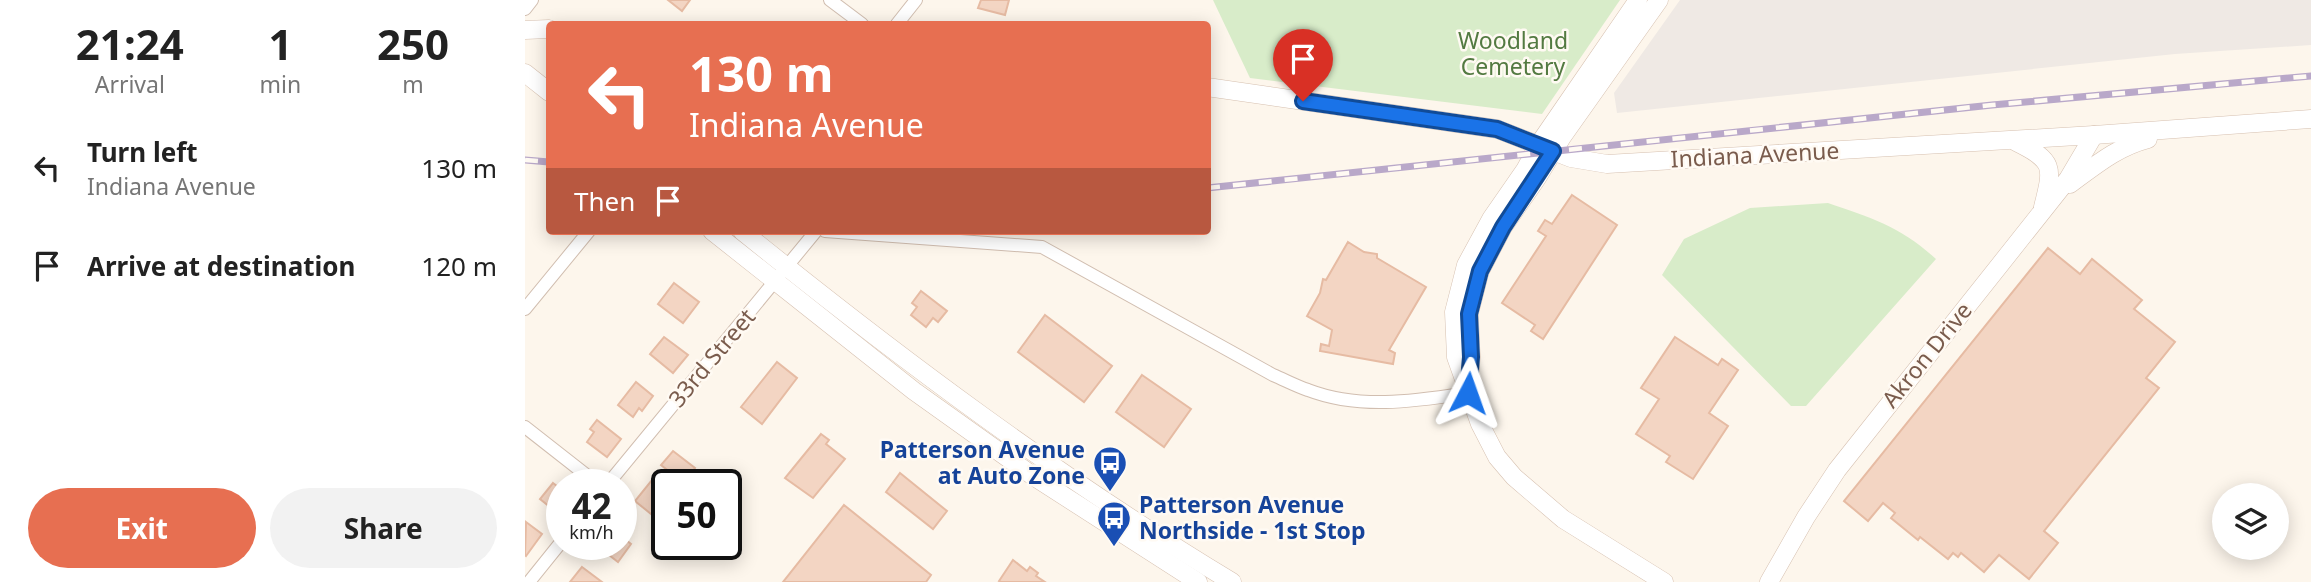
<!DOCTYPE html>
<style>
body{margin:0;font-family:"Noto Sans",sans-serif;background:#f2f2f2;color:#222;height:100vh;display:flex;flex-direction:column;font-size:26px;white-space:nowrap}
*{box-sizing:border-box;margin:0}
p{font-size:23px;color:#767676}
.icon{flex:none;width:38px;height:38px;fill:none;stroke:currentColor;stroke-width:2;stroke-linecap:round;stroke-linejoin:round}
.map{position:relative;flex:1;overflow:hidden}
.panel{display:flex;flex-direction:column;background:#fff;width:525px}
.panel>*{flex:none}
.hud{position:absolute;left:21px;top:21px;width:665px;height:214px;border-radius:7px;box-shadow:0 4px 18px #0003;background:#e76f51;color:#fff;overflow:hidden}
.controls{position:absolute;left:1687px;top:483px;display:grid;gap:14px}
.controls a{display:grid;place-items:center;width:77px;height:77px;border-radius:50%;background:#fff;box-shadow:0 4px 18px #0003;font-size:35px}
.speed{position:absolute;left:21px;top:469px;display:flex;gap:14px;font-size:35px;font-weight:700;text-align:center}
.speed>*{display:grid;place-content:center;width:91px;height:91px;border-radius:50%;background:#fff;box-shadow:0 4px 18px #0003;line-height:1}
.speed small{font-size:18px;font-weight:400}
.speed .limit{border:4px solid #111;border-radius:10px;background:#fff;color:#111}
.pin{position:absolute;display:grid;place-items:center;width:60px;height:60px;color:#fff;margin:-72px -30px;border-radius:50% 50% 50% 0;rotate:-45deg;box-shadow:0 0 7px #0007}
.pin .icon{rotate:45deg}
.me{position:absolute;width:77px;margin:-38px;rotate:4deg;stroke-linejoin:round;filter:drop-shadow(0 0 5px #0008)}
.turn{display:flex;align-items:center;gap:24px;height:147px;padding:0 28px;font-size:32px}
.turn .icon{width:91px;height:91px;stroke-width:2.5}
.turn b{display:block;font-size:49px;line-height:60px}
.then{display:flex;align-items:center;height:66px;padding:0 28px;background:#0003;gap:14px;font-size:26px}
.eta{display:flex;justify-content:space-evenly;align-items:center;height:119px;text-align:center}
.eta b{font-size:42px;font-weight:700;line-height:49px}
.primary-button{display:flex;gap:14px;margin-top:auto;padding:14px 28px}
.primary-button a{flex:1;height:80px;border-radius:42px;background:#e76f51;color:#fff;font-size:28px;font-weight:700;line-height:80px;text-align:center}
.primary-button a+a{background:#f2f2f2;color:#222}
ul{padding:0;list-style:none}
li{display:flex;align-items:center;gap:21px;height:98px;padding:0 28px}
li div{flex:1}
li b{display:block;font-size:26px}
li em{font-style:normal}
main{display:flex;flex:1;min-height:0}
.map>svg:first-child{display:block}
.industrial{fill:#efe9e4}
.green{fill:#d8ecc9}
.building{fill:#f3d5c3;stroke:#e6bba3;stroke-width:2}
.lines{fill:none;stroke-linecap:round;stroke-linejoin:round}
.minor-casing{stroke:#d1beb0;stroke-width:14}
.secondary-casing{stroke:#d6c0b0;stroke-width:19}
.minor{stroke:#fff;stroke-width:12}
.secondary{stroke:#fff;stroke-width:18}
.rail-casing{stroke:#b9a8c9;stroke-width:7}
.rail{stroke:#fffaf3;stroke-width:4.5;stroke-dasharray:13;stroke-linecap:butt}
.route-casing{stroke:#114b97;stroke-width:18}
.route{stroke:#1a73e8;stroke-width:12}
.labels{text-anchor:middle;stroke-width:5;stroke-linejoin:round;paint-order:stroke}
.park-label{font-size:23px;fill:#537a41;stroke:#fffaf3}
.street-label{font-size:23px;fill:#7a5c4d;stroke:#fffaf3}
.transit-label{font-size:23px;font-weight:bold;fill:#164399;stroke:#fffaf3;text-anchor:end}
</style>
<main>
<section class="panel">
<div class="eta">
<div><b>21:24</b><p>Arrival</p></div>
<div><b>1</b><p>min</p></div>
<div><b>250</b><p>m</p></div>
</div>
<ul>
<li><svg class="icon" aria-label="left" viewBox="0 0 24 24"><path d="M17 20v-9H6M10 6l-5 5 5 5"/></svg><div><b>Turn left</b><p>Indiana Avenue</p></div><em>130 m</em></li>
<li><svg class="icon" aria-label="arrive" viewBox="0 0 24 24"><path d="M6 21V4h12l-3 4 3 4H6"/></svg><div><b>Arrive at destination</b></div><em>120 m</em></li>
</ul>
<div class="primary-button"><a>Exit</a><a>Share</a></div>
</section>
<div class="map">
<svg width="1786" height="582" viewBox="0 0 1786 582">
<rect width="100%" height="100%" fill="#fdf6ec"/>
<!-- industrial -->
<path class="industrial" d="M1155,0H1786V45L1650,54L1092,113L1089,93Z"/>
<!-- green -->
<g class="green">
<path d="M688,0H1095L1017,114L725,78Z"/>
<path d="M1303,203C1347,218 1376,227 1411,259L1281,406H1266L1137,275L1159,239L1225,208Z"/>
</g>
<!-- building -->
<g class="building">
<path d="M143,0H165L157,11Z"/>
<path d="M456,0H484L480,15L453,8Z"/>
<path d="M1047,195L1092,225L1018,339L1006,331L1010,325L977,303L1021,236L1013,231L1020,220L1027,224Z"/>
<path d="M823,242L839,252L852,254V258L901,287L864,350L870,353L868,364L795,351L796,344L804,346L807,330L782,316L795,293L798,279L801,280Z"/>
<path d="M1523,248L1555,274L1567,259L1617,300L1609,309L1650,342L1621,378L1634,388L1519,531L1533,543L1504,579L1474,555L1459,572L1436,553L1433,557L1428,553L1423,559L1395,537L1393,540L1366,518L1370,513L1358,503L1343,521L1319,501Z"/>
<path d="M149,283L174,302L158,323L133,304Z"/>
<path d="M396,291L422,311L413,322L408,318L401,327L386,315L392,307L387,303Z"/>
<path d="M520,315L587,366L559,402L493,352Z"/>
<path d="M139,337L163,355L148,373L125,354Z"/>
<path d="M1150,337L1193,365L1197,359L1213,370L1184,413L1203,426L1168,479L1141,462L1145,456L1111,434L1134,399L1116,388Z"/>
<path d="M252,362L272,378L237,424L216,407Z"/>
<path d="M617,375L666,409L639,447L591,412Z"/>
<path d="M111,382L128,396L117,411L114,408L108,417L93,405Z"/>
<path d="M72,420L96,439L82,457L62,442L69,432L65,429Z"/>
<path d="M296,434L304,440L301,444L320,459L288,498L260,478Z"/>
<path d="M148,451L170,468L159,483L136,465Z"/>
<path d="M375,473L422,511L408,529L361,492Z"/>
<path d="M131,475L142,485V505L131,518L110,501Z"/>
<path d="M28,483L37,490L35,515L15,499Z"/>
<path d="M319,505L406,575L401,582H258Z"/>
<path d="M1,522L17,534L1,556L0,555Z"/>
<path d="M96,536L106,544L93,562L70,544H96Z"/>
<path d="M488,560L502,571L505,567L513,573L511,576L520,582H476L474,581Z"/>
<path d="M57,567L77,582H45Z"/>
</g>
<g class="lines">
<!-- minor casing -->
<g class="minor-casing">
<g id="minor">
<path d="M305,0L337,24"/>
<path d="M0,9L7,0"/>
<path d="M372,24L391,0"/>
<path d="M300,231L517,247L748,375C760,380 771,386 783,390C835,410 890,401 944,393"/>
<path d="M0,309L64,231"/>
<path d="M0,427L74,485"/>
<path d="M82,485L291,231"/>
<path d="M4,582L37,541"/>
</g>
</g>
<!-- secondary casing -->
<g class="secondary-casing">
<g id="secondary">
<path d="M1113,0L1014,144L1000,170L966,219L941,265L929,312L931,357L955,424L972,457L989,477L1038,519L1139,582"/>
<path d="M0,30L24,29"/>
<path d="M0,73L24,92"/>
<path d="M682,87L972,129L1046,158L1082,164L1569,135L1786,119"/>
<path d="M1491,142C1530,161 1528,167 1518,207"/>
<path d="M1545,184C1571,165 1592,147 1623,139"/>
<path d="M187,231L389,391L508,476L673,582"/>
<path d="M217,231C374,358 535,478 707,582"/>
<path d="M944,383L946,357L944,314L955,271L978,227L1012,178L1037,137L1134,0"/>
<path d="M1244,582L1281,517L1312,470L1543,179L1569,135"/>
</g>
</g>
<!-- minor -->
<use href="#minor" class="minor"/>
<!-- secondary -->
<use href="#secondary" class="secondary"/>
<!-- rail casing -->
<g class="rail-casing">
<g id="rail">
<path d="M0,160L24,162"/>
<path d="M682,188L1467,105L1786,76"/>
</g>
</g>
<!-- rail -->
<use href="#rail" class="rail"/>
</g>
<g class="lines">
<!-- route casing -->
<g class="route-casing">
<path id="route" d="M778,101L972,129L1028,151L978,227L955,271L944,314L946,357L943,393"/>
</g>
<!-- route -->
<use href="#route" class="route"/>
</g>
<!-- icons -->
<defs>
<g id="bus-pin" transform="scale(1.75)"><path d="M0 17L-7.5 6A9.5 9.5 0 1 1 7.5 6Z" fill="#1a4fb4" stroke="#fffaf3"/><path d="M-5-6H5V4H4V6H2V4H-2V6H-4V4H-5ZM-3.5-4V0h7V-4ZM-3.5 1.2v1.5H-2V1.2ZM2 1.2v1.5H3.5V1.2Z" fill="#fff"/></g>
</defs>
<g fill-rule="evenodd">
<use href="#bus-pin" x="585" y="463"/>
<use href="#bus-pin" x="589" y="518"/>
</g>
<g class="labels">
<!-- park labels -->
<g class="park-label">
<text x="988" y="49">Woodland<tspan x="988" dy="26">Cemetery</tspan></text>
</g>
<!-- street labels -->
<g class="street-label">
<text transform="translate(1230 155) rotate(-3)" y="8">Indiana Avenue</text>
<text transform="translate(1402 355) rotate(-51)" y="8">Akron Drive</text>
<text transform="translate(187 358) rotate(-50)" y="8">33rd Street</text>
</g>
<!-- transit labels -->
<g class="transit-label">
<text x="560" y="458">Patterson Avenue<tspan x="560" dy="26">at Auto Zone</tspan></text>
<text x="614" y="513" text-anchor="start">Patterson Avenue<tspan x="614" dy="26">Northside - 1st Stop</tspan></text>
</g>
</g>
</svg>
<div class="controls">
<a><svg class="icon" aria-label="layers" viewBox="0 0 24 24"><path d="M12 4l9 5-9 5-9-5zM3 14l9 5 9-5"/></svg></a>
</div>
<div class="speed"><div>42<small>km/h</small></div><div class="limit">50</div></div>
<div class="pin" style="left:778px;top:101px;background:#d93025"><svg class="icon" aria-label="arrive" viewBox="0 0 24 24"><path d="M6 21V4h12l-3 4 3 4H6"/></svg></div>
<svg class="me" style="left:943px;top:393px" viewBox="-20 -20 40 40"><path d="M0-17L14 15 0 8-14 15z" fill="#1a73e8" stroke="#fff" stroke-width="4"/></svg>
<div class="hud">
<div class="turn"><svg class="icon" aria-label="left" viewBox="0 0 24 24"><path d="M17 20v-9H6M10 6l-5 5 5 5"/></svg><div><b>130 m</b>Indiana Avenue</div></div>
<div class="then">Then<svg class="icon" aria-label="arrive" viewBox="0 0 24 24"><path d="M6 21V4h12l-3 4 3 4H6"/></svg></div>
</div>
</div>
</main>
